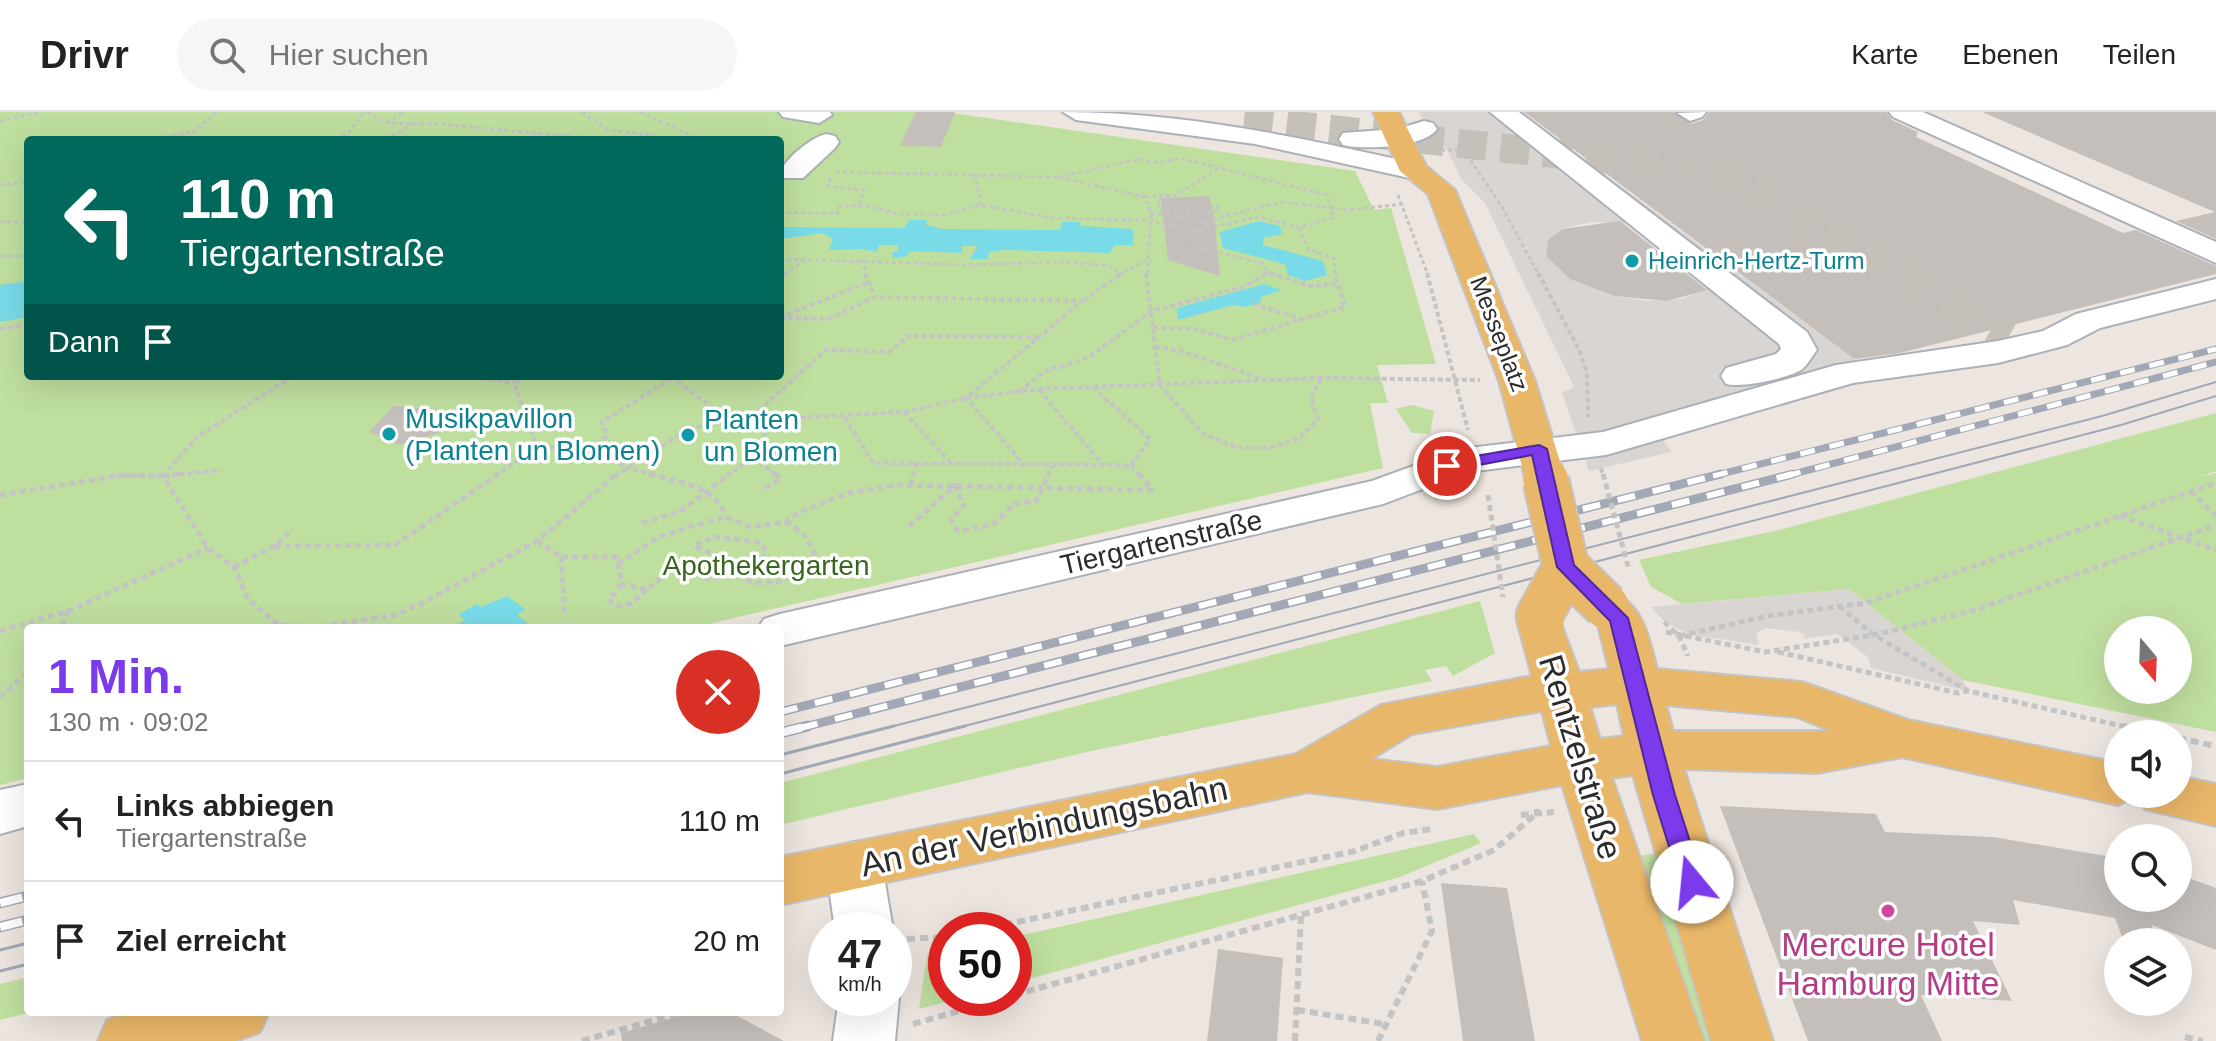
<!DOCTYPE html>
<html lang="de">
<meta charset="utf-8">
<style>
body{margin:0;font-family:Arial,sans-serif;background:#f6f6f6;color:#222;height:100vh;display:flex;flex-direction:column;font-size:30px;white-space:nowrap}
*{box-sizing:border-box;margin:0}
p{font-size:26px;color:#767676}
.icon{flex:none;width:44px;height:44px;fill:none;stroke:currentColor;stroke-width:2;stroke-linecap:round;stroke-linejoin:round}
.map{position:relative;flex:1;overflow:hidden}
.drawer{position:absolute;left:24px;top:512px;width:760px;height:392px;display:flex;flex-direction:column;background:#fff;border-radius:8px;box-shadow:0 8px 32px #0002}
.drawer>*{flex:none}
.banner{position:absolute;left:24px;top:24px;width:760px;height:244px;border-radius:8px;box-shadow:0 8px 32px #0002;background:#00695c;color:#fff;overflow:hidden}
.needle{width:52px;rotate:161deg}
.tools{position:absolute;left:2104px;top:504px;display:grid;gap:16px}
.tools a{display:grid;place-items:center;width:88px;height:88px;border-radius:50%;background:#fff;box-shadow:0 8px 32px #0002;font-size:40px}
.speed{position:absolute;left:808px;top:800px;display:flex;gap:16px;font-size:40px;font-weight:700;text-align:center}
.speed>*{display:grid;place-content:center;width:104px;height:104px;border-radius:50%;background:#fff;box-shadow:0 8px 32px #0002;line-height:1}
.speed small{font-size:20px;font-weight:400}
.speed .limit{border:12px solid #d22;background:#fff;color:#111}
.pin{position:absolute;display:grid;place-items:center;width:68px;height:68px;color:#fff;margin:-34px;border:4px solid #fff;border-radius:50%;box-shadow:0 2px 8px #0007}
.me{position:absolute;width:88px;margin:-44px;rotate:343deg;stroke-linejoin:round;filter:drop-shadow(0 0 6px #0008)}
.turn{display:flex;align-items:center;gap:28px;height:168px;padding:0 24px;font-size:36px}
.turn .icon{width:104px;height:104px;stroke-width:2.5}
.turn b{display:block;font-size:56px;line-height:68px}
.then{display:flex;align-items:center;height:76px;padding:0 24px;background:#0003;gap:16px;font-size:30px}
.round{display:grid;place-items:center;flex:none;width:84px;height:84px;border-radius:42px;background:#f6f6f6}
.summary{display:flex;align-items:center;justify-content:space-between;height:136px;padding:0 24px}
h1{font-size:48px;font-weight:800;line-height:60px;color:#7c3aed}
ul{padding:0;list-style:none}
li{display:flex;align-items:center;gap:24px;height:120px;padding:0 24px;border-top:2px solid #e0e0e0}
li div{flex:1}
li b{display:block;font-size:30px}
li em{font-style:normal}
header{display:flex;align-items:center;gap:48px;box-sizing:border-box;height:112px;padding:0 40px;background:#fff;border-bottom:2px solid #e0e0e0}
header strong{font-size:38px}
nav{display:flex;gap:44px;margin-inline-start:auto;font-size:28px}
.search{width:560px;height:72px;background:#f6f6f6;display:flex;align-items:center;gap:20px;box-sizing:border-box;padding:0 28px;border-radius:44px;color:#767676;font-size:30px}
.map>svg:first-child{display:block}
.green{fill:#bfdf9f;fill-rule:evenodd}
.plaza{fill:#d9d5d2;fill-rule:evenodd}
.water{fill:#79dbe8}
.building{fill:#c5bfbb}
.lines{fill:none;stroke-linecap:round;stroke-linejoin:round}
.minor-tunnel-far1{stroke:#c6c0bb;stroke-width:29;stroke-dasharray:29 14;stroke-linecap:butt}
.minor-tunnel{stroke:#c6c0bb;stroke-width:36;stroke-dasharray:36 18;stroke-linecap:butt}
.minor-casing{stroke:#acb0b7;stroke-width:4}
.major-casing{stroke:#c4c4c4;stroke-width:4}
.path-far3{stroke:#c4c4c4;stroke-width:3;stroke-dasharray:4 3;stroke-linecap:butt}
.path-far2{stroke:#c4c4c4;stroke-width:4;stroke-dasharray:5 3;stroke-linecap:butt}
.path-far1{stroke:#c4c4c4;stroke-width:5;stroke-dasharray:6 4;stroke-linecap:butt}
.path{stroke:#c4c4c4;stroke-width:6;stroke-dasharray:8 5;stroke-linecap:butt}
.minor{fill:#fff;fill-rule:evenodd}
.major{fill:#e8b769;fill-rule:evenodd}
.tram-far1{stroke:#a2a8b5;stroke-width:2}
.tram{stroke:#a2a8b5;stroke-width:3}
.rail-far2-casing{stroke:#a2a8b5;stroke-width:7}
.rail-far1-casing{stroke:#a2a8b5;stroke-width:9}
.rail-casing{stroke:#a2a8b5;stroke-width:11}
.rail-far2{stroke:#fff;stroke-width:5;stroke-dasharray:15;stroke-linecap:butt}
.rail-far1{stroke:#fff;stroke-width:6;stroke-dasharray:18;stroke-linecap:butt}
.rail{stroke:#fff;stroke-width:8;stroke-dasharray:23;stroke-linecap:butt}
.major-bridge-casing{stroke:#c4c4c4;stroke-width:49;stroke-linecap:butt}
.path-bridge-far1{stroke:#c4c4c4;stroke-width:4;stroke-dasharray:5 3;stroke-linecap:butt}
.path-bridge{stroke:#c4c4c4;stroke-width:5;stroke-dasharray:6 4;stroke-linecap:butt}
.major-bridge{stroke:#e8b769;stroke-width:45}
.route{fill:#7c3aed;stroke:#51269a;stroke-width:2}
.culture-dot{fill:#0f9aa8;stroke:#fff;stroke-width:3}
.hotel-dot{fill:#d1479c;stroke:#fff;stroke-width:3}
.labels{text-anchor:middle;stroke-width:7;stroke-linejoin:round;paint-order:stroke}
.far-culture-label{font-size:24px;fill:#0d838f;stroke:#fff;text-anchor:start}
.far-street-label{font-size:24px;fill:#2c2c2c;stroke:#fff}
.culture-label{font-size:28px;fill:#0d838f;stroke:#fff;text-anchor:start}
.street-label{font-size:28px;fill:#2c2c2c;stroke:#fff}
.park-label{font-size:28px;fill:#39661f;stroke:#fff}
.near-street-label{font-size:34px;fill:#2c2c2c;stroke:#fff}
.near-hotel-label{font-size:34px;fill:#b23c85;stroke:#fff}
</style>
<header>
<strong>Drivr</strong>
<div class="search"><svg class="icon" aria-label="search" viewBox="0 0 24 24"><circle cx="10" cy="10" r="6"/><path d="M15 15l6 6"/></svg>Hier suchen</div>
<nav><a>Karte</a><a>Ebenen</a><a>Teilen</a></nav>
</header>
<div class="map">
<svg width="2216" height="929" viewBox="0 0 2216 929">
<rect width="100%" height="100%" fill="#ede5df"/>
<!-- green -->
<g class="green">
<path d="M0,0H946L1355,59L1374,98L1391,96L1436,252L1377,253L1388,291H1370L1383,356L691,516H28V666L0,673ZM28,28H780V264H28Z"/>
<path d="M1412,293L1434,299L1430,322L1412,321L1396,297Z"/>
<path d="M2216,301V359L2200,365L2216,361V620L1963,568L1849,477L1682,492L1651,475L1639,448L1779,418ZM2118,518H2178V578H2118Z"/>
<path d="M1480,489L1495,541L1453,564L1446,554L1425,558L1432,569L1091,639L780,713V671Z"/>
<path d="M1474,722L1481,731L1400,765L1014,871V825Z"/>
<path d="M1659,741L1715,929H1702L1640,744Z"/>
<path d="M946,840V886H960L919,897L927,844Z"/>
<path d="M28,865V900H32L0,908V872Z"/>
</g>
<!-- plaza -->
<g class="plaza">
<path d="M1418,0H1521L1859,251L1651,306L1671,340L1589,359L1562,281L1574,275L1485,91L1462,68L1447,38ZM1591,110L1640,112L1683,125L1713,146L1718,154L1714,173L1682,187L1648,189L1614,184L1570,167L1546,143L1548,128L1561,117Z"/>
<path d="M1849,477L1963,568L1968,579L1871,556L1868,545L1837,522L1803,527L1805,523L1800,520L1765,516L1756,522L1759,533L1688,522L1665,510L1651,495Z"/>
</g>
<!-- water -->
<g class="water">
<path d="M910,108H927L926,113L942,117L1060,118L1062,110H1080V114L1133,117V133H1114L1110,141L1005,138L989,140L988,147H970L978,134H962V141L909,139L908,144L893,146L892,140H897L899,133H879L877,140L861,137L829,138L833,127L823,121L780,127V115L904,116Z"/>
<path d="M1259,109L1280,114L1282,122L1263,126V133L1323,149L1327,163L1305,169L1288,163L1285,152L1223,136L1220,120Z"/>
<path d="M28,169V205L0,210V173Z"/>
<path d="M1264,172L1282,178L1261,185L1260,191L1244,195L1234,193L1178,208L1177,196Z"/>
<path d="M507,484L525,497L517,503L533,516H451L465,508L459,502L477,492L481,495Z"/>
</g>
<!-- building -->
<g class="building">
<path d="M916,0H955L941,35L900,34Z"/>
<path d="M1524,0H1674L1691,12L1703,8L1709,0H1886L1892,8L1918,20L1916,25L2123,121L2136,118L2216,154V162L1900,241L1854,247Z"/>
<path d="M1982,0H2216V127L2176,109L2215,100Z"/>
<path d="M1209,84L1214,104L1220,164L1168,148L1161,86Z"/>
<path d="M1620,109L1707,178L1667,189L1614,184L1570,167L1546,144L1548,128L1562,117Z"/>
<path d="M394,294L438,297L442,320L400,333L369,320Z"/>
<path d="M1720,694L1876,702L1885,720L1993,725L2118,746V786H2178V762L2216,776V838L2152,813L2155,830H2124L2115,806L2013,788L2020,813L1973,809L2012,889L1921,883L1942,929H1808Z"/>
<path d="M1441,771L1507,776L1535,929H1463Z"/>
<path d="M1218,837L1283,846L1277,929H1207Z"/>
<path d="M693,900H730L784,929H622L621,921Z"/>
</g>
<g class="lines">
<!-- minor-tunnel-far1 -->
<path class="minor-tunnel-far1" d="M1244,8L1724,60L1902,163"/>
<!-- minor-tunnel -->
<path class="minor-tunnel" d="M1899,161L2009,224"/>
<!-- minor casing -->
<g class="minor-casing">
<g id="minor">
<path d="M779,0H830L832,3L819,11L783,5Z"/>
<path d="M1063,0C1183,0 1297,25 1414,51L1424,53L1428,59L1424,65L1414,67L1255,32L1076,8Z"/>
<path d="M1490,0H1519L1807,220L1817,238C1812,244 1807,254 1801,258C1785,267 1743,276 1726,272L1721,264L1726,256L1776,242L1781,237L1779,232Z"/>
<path d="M1706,0L1702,5L1690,9L1677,1Z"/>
<path d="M1889,0H1923L2216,130V151L1893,5Z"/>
<path d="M1424,9L1433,11L1437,17C1424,36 1363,38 1343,33L1339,27L1343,21L1397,17Z"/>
<path d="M826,22L835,24L839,30L835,36L803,66H783L780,61C785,47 810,26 826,22Z"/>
<path d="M2216,167V187L2100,216L2067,233L1998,251L1853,271L1606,343L1468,360L1383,392L780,534V516H758L764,507L780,502L1372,369L1460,337L1603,320L1836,253L1998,229L2043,219L2076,202Z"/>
<path d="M28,672V714L0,722V678Z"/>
<path d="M854,730L874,737L882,753L893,818H835L826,753L834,737Z"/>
<path d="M894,874L899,886L895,929H833L839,886H894Z"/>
</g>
</g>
<!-- major casing -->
<g class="major-casing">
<g id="major">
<path d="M1373,0H1399L1426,54L1455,78L1535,269L1566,369L1560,378L1546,381L1532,378L1526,369L1499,269L1428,82L1400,59Z"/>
<path d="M1606,478C1643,489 1648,523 1657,557L1802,570L1908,608L2118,651V682H2178V664L2216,672V714L2145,697L2138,683L2118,693L1902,645L1817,661L1684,657L1773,929H1711L1633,663L1612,666L1704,929H1642L1562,673L1437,697L1308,680L780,793V745L1296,642L1381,593L1532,564L1518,512L1525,501L1541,496L1557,501L1579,560L1609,557L1598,513L1583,494L1590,483ZM1617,592L1624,624L1600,627L1590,595ZM1666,593L1797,605L1831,619H1673ZM1542,599L1551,634L1437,655L1371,647L1412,622Z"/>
<path d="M128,900H269L260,920L236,929H98L107,908Z"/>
</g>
</g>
<!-- path-far3 -->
<g class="path-far3">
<path d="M367,0L387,11L441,12L609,28"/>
<path d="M582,0L608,18L653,23L657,28"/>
<path d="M640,0L691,23V28"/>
<path d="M0,9L41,0"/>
<path d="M387,11L403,0"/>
<path d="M152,28L194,19"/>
<path d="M191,28L194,19L218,0"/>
<path d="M336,28L350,19L364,0"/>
<path d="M386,28L412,12"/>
<path d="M1441,38H1464L1502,95L1539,163"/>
<path d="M836,60L1058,65L1145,85L1151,101L1147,163"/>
<path d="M975,62L981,93"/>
<path d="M1058,65L1140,47L1159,51L1179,46L1327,83L1334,106L1299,115L1258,105L1190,120L1192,133L1264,152L1268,160L1264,163"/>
<path d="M830,66L828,74L864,78L858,94"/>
<path d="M0,73L28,70"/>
<path d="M1398,83L1428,163"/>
<path d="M1145,85L1176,83L1217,57"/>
<path d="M1162,88L1157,89L1161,100L1219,99L1218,95H1211"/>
<path d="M780,101H838L840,94H868L897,102L943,103L981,93L1053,106L1149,108L1190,120L1192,109"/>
<path d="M1151,101L1203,110L1281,90L1348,98L1403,92"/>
<path d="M0,110H28"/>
<path d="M1299,115L1308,137L1334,146L1335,163"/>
<path d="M0,144H28"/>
<path d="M780,147L970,153L1064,150L1110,154L1119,162"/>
<path d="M863,147L866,163"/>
<path d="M1268,160L1276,163"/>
<path d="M785,163L803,149"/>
<path d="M1118,163L1145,149"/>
</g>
<!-- path-far2 -->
<g class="path-far2">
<path d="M865,161L875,185"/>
<path d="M1146,161L1160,273L1203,322L1236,335L1269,336L1298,327L1318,307L1311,286L1321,266"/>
<path d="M1270,161L1310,174L1336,172"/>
<path d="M1427,161L1468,318"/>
<path d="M1538,161L1580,239L1587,263L1588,305"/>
<path d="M780,166L787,161"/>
<path d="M1083,189L1122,161"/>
<path d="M1253,192L1301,207"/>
<path d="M780,205L867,171"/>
<path d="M780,206L828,207L875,185L1082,189L966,286L1025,354"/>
<path d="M1153,216L1196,217L1231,228L1345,195L1335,161"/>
<path d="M0,217L28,212"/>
<path d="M1155,235L1181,239L1260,266"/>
<path d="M465,264L514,271"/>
<path d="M526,264L514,271L537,335"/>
<path d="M671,265L731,309"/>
<path d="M1093,275L1150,327L1131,353"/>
<path d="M1039,278L1104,354"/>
<path d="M1019,279L1046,259L1089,245L1152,199L1246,174L1267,161"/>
<path d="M904,300L952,352"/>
<path d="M845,306L873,351L1131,353"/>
<path d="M747,309L826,238L889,240L908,224L1037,225"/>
<path d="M591,335L626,355L657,364"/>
<path d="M753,345L777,364"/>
<path d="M1131,353L1140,364"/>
<path d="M116,364H163"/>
<path d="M163,364L198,324L293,264"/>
<path d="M164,364L220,358"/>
<path d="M495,364L537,335H591L607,324L602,310L672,266L687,264"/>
<path d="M615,364L690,316L732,309L904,300L966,286L1039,277L1321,266L1480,268"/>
<path d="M727,364L753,345L771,309"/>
<path d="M913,364L916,352"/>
<path d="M1048,364L1051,354"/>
</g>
<!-- path-far1 -->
<g class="path-far1">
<path d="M650,362C680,371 715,373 726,405"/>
<path d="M164,364L181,362"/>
<path d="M911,373L914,362"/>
<path d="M765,376L781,367L775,362"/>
<path d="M2191,379L2216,404"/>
<path d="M0,383L123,363L163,364L208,436L234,455L248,487L277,512L313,516L395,503L420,492L537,429L617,362"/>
<path d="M2120,404L2216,438"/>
<path d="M642,411L681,399L730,362"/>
<path d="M909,414L955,374L964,393L951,408L958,419L992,413L1015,392L1036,389L1049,362"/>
<path d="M537,429L561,445H616L622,472L647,478L663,464L671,450L705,456L703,465L711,468L732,459L726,447L694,434L713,425L760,430L766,439L748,469C770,476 804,465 816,445L803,421L786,410"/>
<path d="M275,434L395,433L498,362"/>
<path d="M561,445L565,499"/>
<path d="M618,452L657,426L689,415L726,405L750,415L786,410L797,401L848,381L897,373L1152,378L1139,362"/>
<path d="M234,455L275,434L293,416"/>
<path d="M622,472L609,488L617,494L631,492L647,478"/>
<path d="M1839,494L1874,523L1968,579L2131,616"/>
<path d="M68,499L208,436"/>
<path d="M1664,510L1679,524L1688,544"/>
<path d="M0,519L68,499L61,516"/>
<path d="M1666,520L1765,540L1874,523L1975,498L2216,413"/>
<path d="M1680,524L1767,504L1866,491L2216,371"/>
<path d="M1778,540L1958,581L1967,579"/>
<path d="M0,585L28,560"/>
</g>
<!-- path -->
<g class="path">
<path d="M2122,614L2158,622"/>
<path d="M2178,626L2216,634"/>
<path d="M1521,703L1554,700"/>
<path d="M979,818L1355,739L1403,721L1432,717"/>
<path d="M907,827L946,825"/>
<path d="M1014,883L1422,769L1494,738L1537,701V697"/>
<path d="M1297,898L1384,912"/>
<path d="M913,912L1005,886"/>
<path d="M2185,925L2203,929"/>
<path d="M582,929L682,900"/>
<path d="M1295,929L1301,803"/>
<path d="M1378,929L1432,819L1422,769"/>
</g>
<!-- minor -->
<use href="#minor" class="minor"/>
<!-- major -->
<use href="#major" class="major"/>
<!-- tram-far1 -->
<g class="tram-far1">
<path d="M886,616L2102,304L2216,270"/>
<path d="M957,616L2121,313L2216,284"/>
</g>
<!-- tram -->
<g class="tram">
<path d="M780,643L894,614"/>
<path d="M780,662L965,614"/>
<path d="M0,838L28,831"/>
<path d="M0,859L28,852"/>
</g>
<!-- rail-far2 casing -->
<g class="rail-far2-casing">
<g id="rail-far2">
<path d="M1713,364L2216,237"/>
<path d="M1786,364L2216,250"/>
</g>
</g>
<!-- rail-far1 casing -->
<g class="rail-far1-casing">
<g id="rail-far1">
<path d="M780,600L1721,362"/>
<path d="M800,616L1793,362"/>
</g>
</g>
<!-- rail casing -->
<g class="rail-casing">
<g id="rail">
<path d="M780,621L808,614"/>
<path d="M0,791L28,784"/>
<path d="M0,815L28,808"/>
</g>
</g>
<!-- rail-far2 -->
<use href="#rail-far2" class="rail-far2"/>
<!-- rail-far1 -->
<use href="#rail-far1" class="rail-far1"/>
<!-- rail -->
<use href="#rail" class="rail"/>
<!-- major-bridge casing -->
<g class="major-bridge-casing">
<g id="major-bridge">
<path d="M1546,369L1566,455L1606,494"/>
<path d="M1541,512L1539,504L1566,455"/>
</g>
</g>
<!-- path-bridge-far1 -->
<path class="path-bridge-far1" d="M1601,356L1603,364"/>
<!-- path-bridge -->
<g class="path-bridge">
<path d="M1603,362L1629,458"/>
<path d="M1488,383L1503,485"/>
</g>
<!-- major-bridge -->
<use href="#major-bridge" class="major-bridge"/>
</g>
<!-- route -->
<path class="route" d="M1539,333L1547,337L1574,453L1628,506L1675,683L1703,770L1700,777L1692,780L1683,777L1680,770L1653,683L1610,509L1557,455L1532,343L1447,359L1439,354L1447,349Z"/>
<!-- markers -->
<g class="culture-dot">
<circle cx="1632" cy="149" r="8"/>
<circle cx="389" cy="322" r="8"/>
<circle cx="688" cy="323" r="8"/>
</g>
<circle class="hotel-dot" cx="1888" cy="799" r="8"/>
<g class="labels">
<!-- far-culture labels -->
<g class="far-culture-label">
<text x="1648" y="157">Heinrich-Hertz-Turm</text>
</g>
<!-- far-street labels -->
<g class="far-street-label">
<text transform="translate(1499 222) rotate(69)" y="8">Messeplatz</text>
</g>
<!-- culture labels -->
<g class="culture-label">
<text x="405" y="316">Musikpavillon<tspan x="405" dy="32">(Planten un Blomen)</tspan></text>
<text x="704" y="317">Planten<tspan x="704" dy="32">un Blomen</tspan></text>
</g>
<!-- street labels -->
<g class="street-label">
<text transform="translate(1161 430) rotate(-13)" y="10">Tiergartenstraße</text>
</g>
<!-- park labels -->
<g class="park-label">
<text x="766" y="463">Apothekergarten</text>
</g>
<!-- near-street labels -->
<g class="near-street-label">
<text transform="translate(1581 645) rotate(73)" y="12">Rentzelstraße</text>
<text transform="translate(1044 714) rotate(-12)" y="12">An der Verbindungsbahn</text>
</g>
<!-- near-hotel labels -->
<g class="near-hotel-label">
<text x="1888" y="844">Mercure Hotel<tspan x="1888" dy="39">Hamburg Mitte</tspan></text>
</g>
</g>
</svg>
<div class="tools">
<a><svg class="needle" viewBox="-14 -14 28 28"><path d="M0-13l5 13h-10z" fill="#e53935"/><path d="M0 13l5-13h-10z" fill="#767676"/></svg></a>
<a><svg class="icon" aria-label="sound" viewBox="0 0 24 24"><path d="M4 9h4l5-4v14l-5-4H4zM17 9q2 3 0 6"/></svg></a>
<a><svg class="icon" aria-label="search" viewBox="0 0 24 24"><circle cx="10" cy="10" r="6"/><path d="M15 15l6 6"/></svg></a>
<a><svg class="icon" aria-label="layers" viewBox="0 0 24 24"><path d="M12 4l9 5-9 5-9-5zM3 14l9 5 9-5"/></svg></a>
</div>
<div class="speed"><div>47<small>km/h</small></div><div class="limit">50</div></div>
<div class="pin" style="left:1447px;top:354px;background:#d93025"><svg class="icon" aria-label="arrive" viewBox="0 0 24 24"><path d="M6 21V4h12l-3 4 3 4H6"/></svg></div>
<svg class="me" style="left:1692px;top:770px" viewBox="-20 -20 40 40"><circle r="19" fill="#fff"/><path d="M0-13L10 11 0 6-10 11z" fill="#7c3aed"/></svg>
<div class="banner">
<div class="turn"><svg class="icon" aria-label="left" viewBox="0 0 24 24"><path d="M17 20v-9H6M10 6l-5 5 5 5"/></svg><div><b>110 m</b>Tiergartenstraße</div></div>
<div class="then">Dann<svg class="icon" aria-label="arrive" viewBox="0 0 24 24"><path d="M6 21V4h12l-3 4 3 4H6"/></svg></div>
</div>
<section class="drawer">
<div class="summary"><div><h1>1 Min.</h1><p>130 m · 09:02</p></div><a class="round" style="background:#d93025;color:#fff"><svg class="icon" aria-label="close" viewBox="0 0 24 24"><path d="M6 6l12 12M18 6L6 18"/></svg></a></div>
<ul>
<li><svg class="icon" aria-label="left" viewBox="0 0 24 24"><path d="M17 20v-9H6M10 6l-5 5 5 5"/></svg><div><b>Links abbiegen</b><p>Tiergartenstraße</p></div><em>110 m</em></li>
<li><svg class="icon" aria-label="arrive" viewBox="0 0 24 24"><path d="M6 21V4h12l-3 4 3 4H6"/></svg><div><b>Ziel erreicht</b></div><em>20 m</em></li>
</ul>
</section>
</div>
